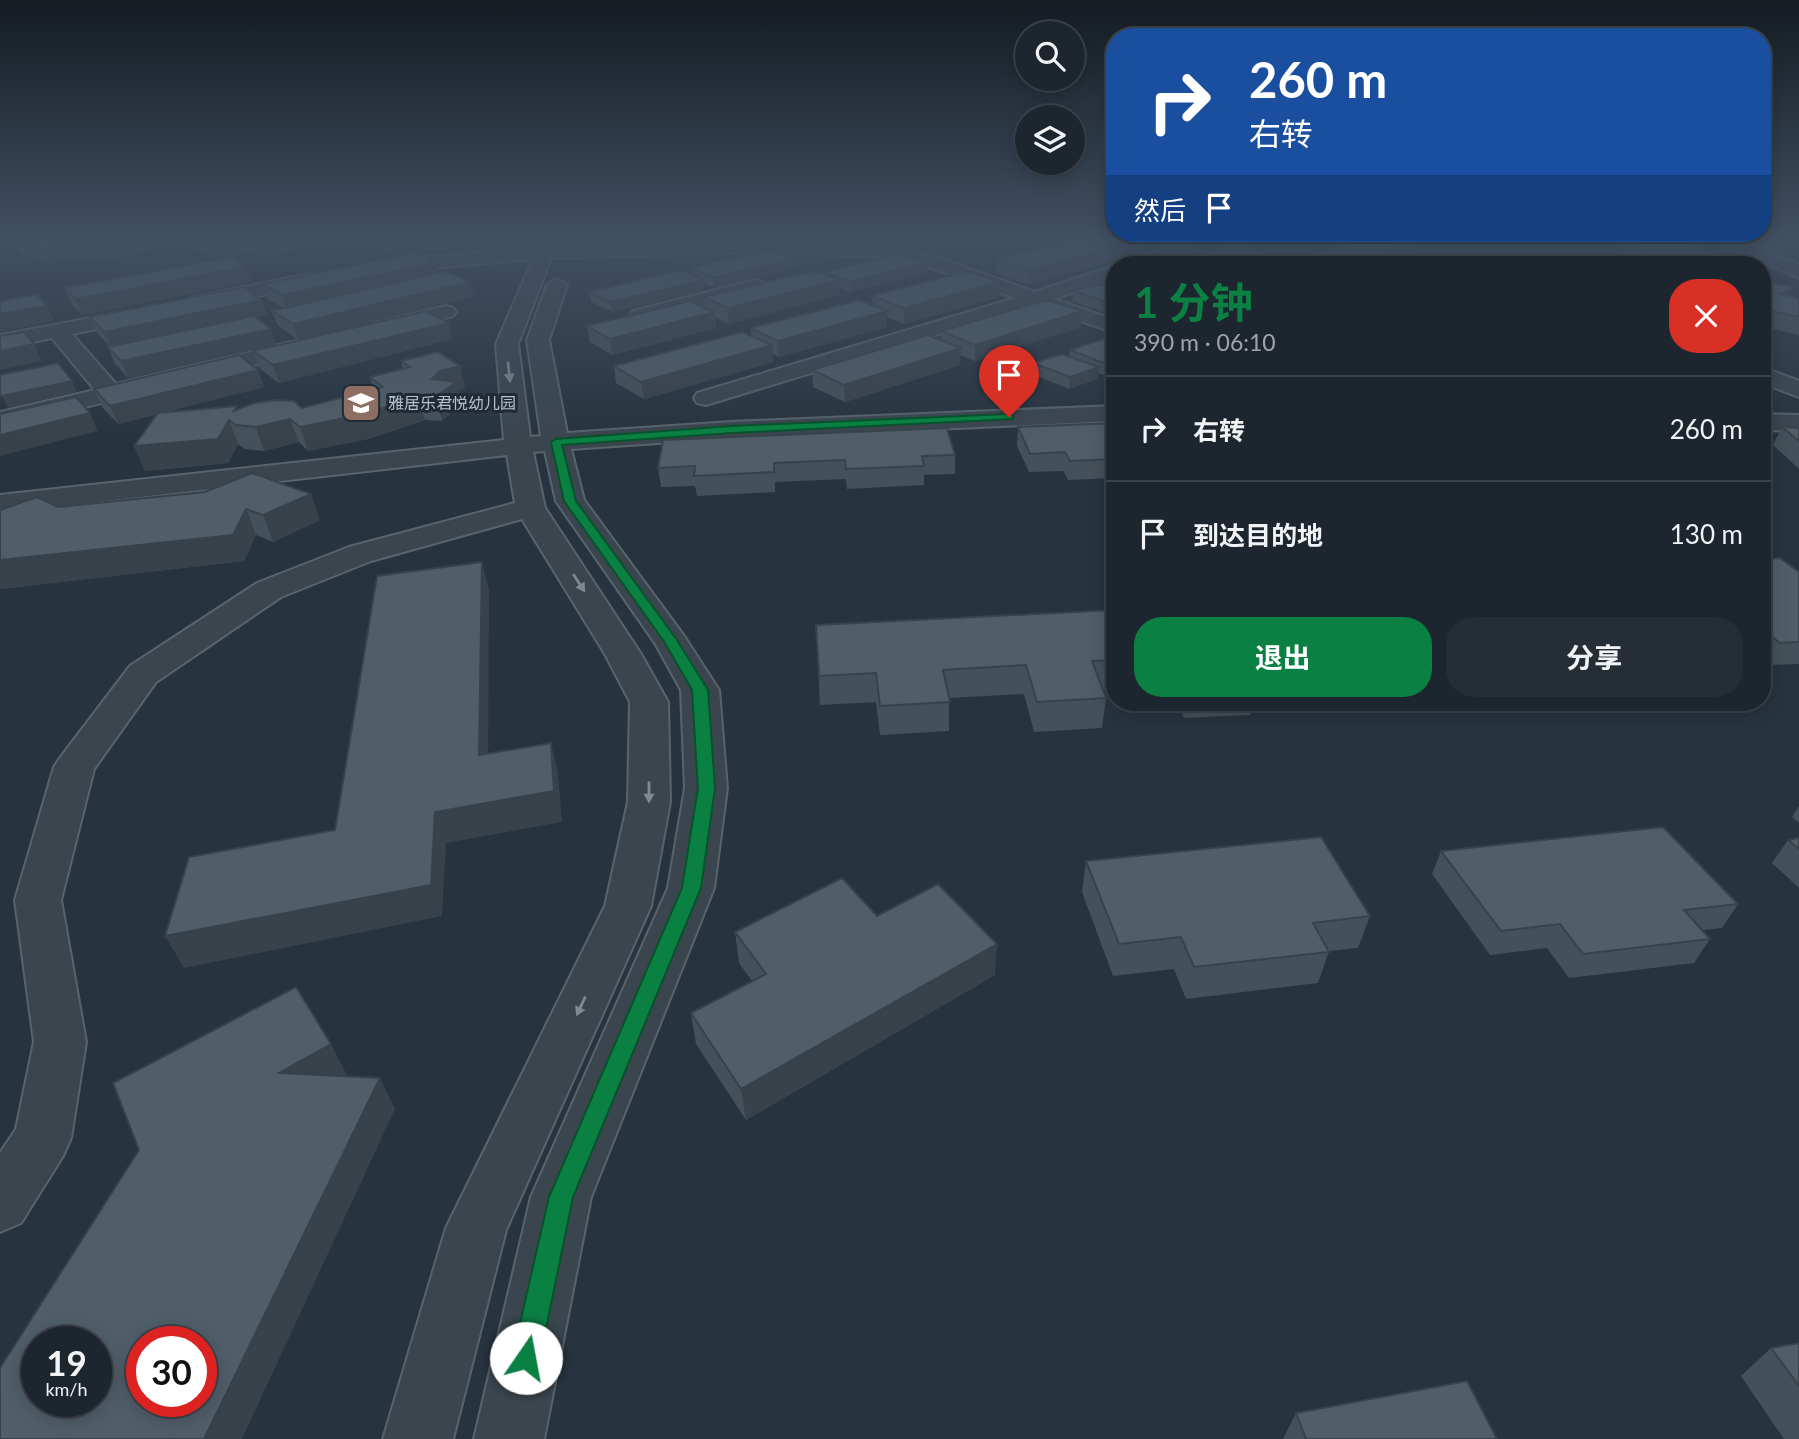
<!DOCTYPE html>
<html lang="zh">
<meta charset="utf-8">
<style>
body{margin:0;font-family:Lato,"Noto Sans SC",sans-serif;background:#252e36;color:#f1f3f6;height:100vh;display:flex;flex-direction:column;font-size:26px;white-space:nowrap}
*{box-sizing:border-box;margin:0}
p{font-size:23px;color:#a0a5aa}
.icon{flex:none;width:38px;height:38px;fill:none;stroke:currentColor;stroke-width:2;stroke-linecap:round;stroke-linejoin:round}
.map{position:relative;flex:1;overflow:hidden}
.drawer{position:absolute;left:1106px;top:256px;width:665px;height:455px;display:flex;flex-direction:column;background:#1d262e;border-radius:28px;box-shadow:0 4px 18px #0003,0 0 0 2px #3b434a}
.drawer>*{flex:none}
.top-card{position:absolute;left:1106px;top:28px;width:665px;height:214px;border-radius:28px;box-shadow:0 4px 18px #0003,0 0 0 2px #3b434a;background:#1a4fa0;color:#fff;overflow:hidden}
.tools{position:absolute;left:1015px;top:21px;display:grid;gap:14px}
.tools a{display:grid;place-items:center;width:70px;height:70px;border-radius:50%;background:#1d262e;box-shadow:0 4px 18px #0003,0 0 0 2px #3b434a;font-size:35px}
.speed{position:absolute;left:21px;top:1326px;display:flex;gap:14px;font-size:35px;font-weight:700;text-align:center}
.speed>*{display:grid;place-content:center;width:91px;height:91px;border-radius:50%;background:#1d262e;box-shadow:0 4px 18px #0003,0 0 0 2px #3b434a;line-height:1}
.speed small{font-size:18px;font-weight:400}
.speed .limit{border:10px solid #d22;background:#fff;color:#111}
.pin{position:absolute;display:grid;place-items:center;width:60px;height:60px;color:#fff;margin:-72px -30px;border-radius:50% 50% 50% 0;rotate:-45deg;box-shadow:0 0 7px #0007}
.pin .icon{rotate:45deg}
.me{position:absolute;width:77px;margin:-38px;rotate:12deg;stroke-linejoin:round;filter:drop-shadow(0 0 5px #0008)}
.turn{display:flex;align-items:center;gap:24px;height:147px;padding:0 28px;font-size:32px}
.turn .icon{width:91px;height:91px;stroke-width:2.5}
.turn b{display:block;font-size:49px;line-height:60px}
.then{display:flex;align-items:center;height:66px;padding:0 28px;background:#0003;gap:14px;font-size:26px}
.round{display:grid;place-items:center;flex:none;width:74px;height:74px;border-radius:28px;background:#252e36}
.headline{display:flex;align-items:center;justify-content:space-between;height:119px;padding:0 28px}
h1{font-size:42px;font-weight:700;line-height:52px;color:#0b8043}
.action{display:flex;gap:14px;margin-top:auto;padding:14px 28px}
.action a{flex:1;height:80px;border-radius:28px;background:#0b8043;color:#fff;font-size:28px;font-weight:700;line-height:80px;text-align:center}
.action a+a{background:#252e36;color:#f1f3f6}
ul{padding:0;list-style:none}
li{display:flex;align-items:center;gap:21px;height:105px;padding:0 28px;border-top:2px solid #3b434a}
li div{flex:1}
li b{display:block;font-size:26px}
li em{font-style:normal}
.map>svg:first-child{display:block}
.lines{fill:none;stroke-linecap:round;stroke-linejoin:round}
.minor-casing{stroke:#58636c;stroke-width:4}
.minor{fill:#3a454e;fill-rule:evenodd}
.wall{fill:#45515a}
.shaded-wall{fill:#38424a}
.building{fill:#505e69;stroke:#38424a;stroke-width:2;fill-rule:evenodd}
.oneway{fill:#7f8992}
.route{fill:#0b8043;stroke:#07532c;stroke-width:2}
.labels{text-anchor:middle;stroke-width:6;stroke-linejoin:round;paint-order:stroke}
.far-poi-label{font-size:16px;fill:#b7c0c9;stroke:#1f2a34;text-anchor:start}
</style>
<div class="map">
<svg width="1799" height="1439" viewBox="0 0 1799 1439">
<rect width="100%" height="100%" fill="#27333e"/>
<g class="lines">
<!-- minor casing -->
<g class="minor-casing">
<g id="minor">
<path d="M541,239H559L555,247L759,242L889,247L942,259L1035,292L1115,265V277L1054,299L1115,320V333L1035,305L706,405L697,403L694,398L697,393L1015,298L929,267L889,257L759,252L551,258L518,344L530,437L541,436L527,340L547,285L557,279L567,285L549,340L567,433L731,422L1115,406V421L731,438L571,449L584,500L684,636L719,690L727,788L714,888L591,1197L544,1439H474L531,1197L668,888L685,788L681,690L655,643L556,501L545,451L533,452L545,508L641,654L668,702L670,802L651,906L506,1230L453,1439H383L446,1228L605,906L628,802L630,702L605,654L522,519L371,561L281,597L156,682L94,769L61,900L86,1042L71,1138L63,1156L21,1223L0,1232V1153L16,1129L34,1042L15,900L54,767L60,758L130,666L257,583L349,547L515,503L507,455L0,513V495L504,440L496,344L533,259L378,273L369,267L378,261L537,248Z"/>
<path d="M1718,239H1741L1799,265V278L1721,243Z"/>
<path d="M1782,239H1799V247L1785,243Z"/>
<path d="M1181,244L1187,245L1190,249L1187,253L1153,264H1126L1128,260Z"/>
<path d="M315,273L325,279L322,283L199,308L192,306L189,302L192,298L199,296Z"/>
<path d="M755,280L762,282L765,286L762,290L640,321L633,319L630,315L633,311Z"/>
<path d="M446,306L453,308L456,312L453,316L383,333L375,332L372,327L375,322Z"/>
<path d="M144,308L151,310L154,314L151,318L72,334L116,384L308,338L316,340L319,345L316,350L0,428V412L95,390L52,338L0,349V335Z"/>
<path d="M1762,367L1799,381V397L1762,383Z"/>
<path d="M1762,414L1799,415V431L1762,430Z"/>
</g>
</g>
<!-- minor -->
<use href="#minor" class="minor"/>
</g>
<!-- wall -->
<g class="wall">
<path d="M15,239L159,248L94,262L81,256L48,264L21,253Z"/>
<path d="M187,239H321L323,244L263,258L249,252L219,259L190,247Z"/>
<path d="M357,239H487L434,252L418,246L391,252L358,241Z"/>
<path d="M631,239H733L702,247L683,241L660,247Z"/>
<path d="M796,239H837L817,245Z"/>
<path d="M845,239H868L858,242Z"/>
<path d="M1583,239H1663L1670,242L1720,256L1717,264H1633L1618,256L1623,243H1604L1597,240H1585Z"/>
<path d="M1417,242L1414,256L1389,264H1294L1295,260Z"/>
<path d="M1111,248L1109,262L1029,285L996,274L997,259Z"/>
<path d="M794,259L795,268L715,288L704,283L705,290L612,312L591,302L589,292L691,274L690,268Z"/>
<path d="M435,263L437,273L470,282L474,297L298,340L278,326L272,311L283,308L268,299L263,284Z"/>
<path d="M246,267L251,282L82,315L71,303L64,288Z"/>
<path d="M824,272L927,273L851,292L840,288V295L729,324L715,317L716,328L612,355L590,342L587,326L705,308L703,297L824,274Z"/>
<path d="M1115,272V308L1103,312L1072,301L1073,291L1105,285L1106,275Z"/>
<path d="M1762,281L1789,296L1799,298V335L1762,326Z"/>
<path d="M1000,282L999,297L904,324L887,317V327L779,357L772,354L773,362L644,399L616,383L614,366L751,336V328L873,305L872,296Z"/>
<path d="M261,300L267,315L256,317L271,329L276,345L128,378L115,364L108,347H110L97,333L90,317Z"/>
<path d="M1082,311L1081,327L975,361L960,355V365L845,402L813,387L812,370L940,340L941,331Z"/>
<path d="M1115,335L1105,375L1098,373L1097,379L1069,389L1032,374L1033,363L1069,356L1070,350Z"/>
<path d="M452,339L279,383L259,368L253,351Z"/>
<path d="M401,361L460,366L465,388L458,390L461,405L442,421L425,420L368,439L308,451L299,442L264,451L245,449L238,444L228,463L145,471L134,446L158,414L118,424L102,407L94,389L264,387L161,413L302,408L374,389L370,377L403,369Z"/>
<path d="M1115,423V478L1068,480L1063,471L1029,472L1017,446L1018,427Z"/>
<path d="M1782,427L1799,428V469L1773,445Z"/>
<path d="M955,455V474L924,475V485L847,489L846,479L775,482V492L697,496L695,486L661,487L658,468Z"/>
<path d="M205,492L320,520L273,542L256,535L244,561L0,589V510L58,507Z"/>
<path d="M1762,559L1799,572V664L1767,665L1762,661Z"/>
<path d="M1115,610V689L1103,690L1106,698L1102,728L1034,732L1024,694L949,698V731L880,735L876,702L820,705L816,625Z"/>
<path d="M1177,702H1253L1250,715L1184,718Z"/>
<path d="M1799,806V823L1792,817Z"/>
<path d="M1799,838V888L1772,863L1788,840Z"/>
<path d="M1441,851L1738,904L1722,928L1702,930L1710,939L1694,963L1569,978L1547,948L1490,955L1432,874Z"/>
<path d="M1086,861L1370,916L1358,948L1329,951L1318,983L1186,999L1174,969L1113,976L1082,892Z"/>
<path d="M877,916L995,975L746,1120L696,1044L691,1013L752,981L739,963L735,932Z"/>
<path d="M1799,1343V1439H1784L1741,1376L1771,1348Z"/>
<path d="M1296,1413L1497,1439H1283Z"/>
</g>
<!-- shaded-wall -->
<g class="shaded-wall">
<path d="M132,239H156L159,248L94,262L88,248Z"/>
<path d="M240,239H244L249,252L219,259L214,245Z"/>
<path d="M281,239H321L323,244L263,258L259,244Z"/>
<path d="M387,239H416L418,246L391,252Z"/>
<path d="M431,239H487L434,252Z"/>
<path d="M659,239H683V241L660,247Z"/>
<path d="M701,239H733L702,247Z"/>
<path d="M816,239H837L817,245Z"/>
<path d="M858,239H868L858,242Z"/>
<path d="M1417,242L1414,256L1389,264H1351Z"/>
<path d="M75,243L81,256L48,264L42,249Z"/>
<path d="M1111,248L1109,262L1029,285L1030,270Z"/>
<path d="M1265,253L1263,262L1256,264H1227Z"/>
<path d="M794,259L795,268L715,288L714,278Z"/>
<path d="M435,263L438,278L287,311L282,295Z"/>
<path d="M927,263V273L851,292V282Z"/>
<path d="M246,267L251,282L82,315L76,299Z"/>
<path d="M704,280L705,290L612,312L610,302Z"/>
<path d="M840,280V295L729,324L728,308Z"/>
<path d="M470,282L474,297L298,340L293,324Z"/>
<path d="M1000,282L999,297L904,324V308Z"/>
<path d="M1793,287L1786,302L1781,294Z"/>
<path d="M1115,298V308L1103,312L1104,301Z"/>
<path d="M261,300L267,315L111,348L104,332Z"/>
<path d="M47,306L54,321L0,332V314Z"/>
<path d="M887,311V327L779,357L778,341Z"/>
<path d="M1082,311L1081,327L975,361V345Z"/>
<path d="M714,312L716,328L612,355L610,339Z"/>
<path d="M449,323L452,339L279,383L273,365Z"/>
<path d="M271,329L276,345L128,378L121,361Z"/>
<path d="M34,344L42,361L0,370V351Z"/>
<path d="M772,345L773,362L644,399L641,382Z"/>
<path d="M961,348L960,365L845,402L844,385Z"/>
<path d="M1115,361V372L1105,375L1106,364Z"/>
<path d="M460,366L465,388L458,390L461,405L442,421L432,379L440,371Z"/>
<path d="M1099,367L1097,379L1069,389L1070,377Z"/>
<path d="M258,370L264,387L118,424L110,406Z"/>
<path d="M72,381L77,392L8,408L2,396Z"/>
<path d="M418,397L425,420L368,439L308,451L300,427Z"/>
<path d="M90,413L98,431L0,456V435Z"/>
<path d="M290,419L299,442L264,451L256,427Z"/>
<path d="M229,420L238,444L228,463L145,471L134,446Z"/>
<path d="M311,494L320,520L273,542L263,515Z"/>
<path d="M246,509L256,535L244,561L0,589V560Z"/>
<path d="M482,562L489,589L488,785L479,755Z"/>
<path d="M551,743L558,773L562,822L446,843L442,916L184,968L165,936L435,812Z"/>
<path d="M997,944L995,975L746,1120L741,1089Z"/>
<path d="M331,1044L347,1075L296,1104L279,1073Z"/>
<path d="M380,1078L395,1109L242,1439H204Z"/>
</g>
<!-- building -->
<g class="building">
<path d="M15,239H132L88,248L75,243L42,249Z"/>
<path d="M199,239H240L214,245Z"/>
<path d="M246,239H281L259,244Z"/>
<path d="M1076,239L1111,248L1030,270L997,259Z"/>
<path d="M1360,239H1405L1417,242L1351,264H1312L1295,260Z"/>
<path d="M1629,239H1663L1670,242H1690L1720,256H1699L1707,260L1672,261L1664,257H1651L1624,242H1636Z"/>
<path d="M1234,245L1265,253L1227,264H1211L1189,258Z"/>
<path d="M770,250L794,259L714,278L690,268Z"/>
<path d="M414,253L435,263L282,295L263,284Z"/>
<path d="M900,254L927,263L851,282L824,272Z"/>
<path d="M1176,254L1208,263L1204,264H1142Z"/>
<path d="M231,257L246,267L76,299L64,288Z"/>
<path d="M682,270L704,280L610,302L589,292Z"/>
<path d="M446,271L470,282L293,324L272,311Z"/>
<path d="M815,271L840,280L728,308L703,297Z"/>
<path d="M967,271L1000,282L904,308L872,296Z"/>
<path d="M1115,272V277L1106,275Z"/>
<path d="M1762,281L1793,287L1781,294L1799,298V317L1762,309Z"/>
<path d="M1099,284L1115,288V298L1104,301L1073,291Z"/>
<path d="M244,287L261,300L104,332L90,317Z"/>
<path d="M37,294L47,306L0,314V301Z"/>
<path d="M859,300L887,311L778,341L751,328Z"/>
<path d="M1047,300L1082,311L975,345L941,331Z"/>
<path d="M690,301L714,312L610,339L587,326Z"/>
<path d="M426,311L449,323L273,365L253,351Z"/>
<path d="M254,316L271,329L121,361L108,347Z"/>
<path d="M24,332L34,344L0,351V336Z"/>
<path d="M742,332L772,345L641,382L614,366Z"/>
<path d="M928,335L961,348L844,385L812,370Z"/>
<path d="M1115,335V361L1106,364L1070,350Z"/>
<path d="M438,352L460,366L440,371L432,379L456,382L436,397H418L360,415L300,427L290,419L256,427L236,425L229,420L218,439L134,446L158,413L237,406L234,411L254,403L276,400L294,401L302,408L383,387L370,377L410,367L401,361Z"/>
<path d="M1062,354L1099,367L1070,377L1033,363Z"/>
<path d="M239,355L258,370L110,406L94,389Z"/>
<path d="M58,363L72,381L2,396L0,394V375Z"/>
<path d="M76,397L90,413L0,435V414Z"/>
<path d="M1115,423V459L1070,461L1065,452L1030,454L1018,427Z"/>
<path d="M1782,427L1799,428V441Z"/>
<path d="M947,428L955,455L922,456L924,466L846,469L845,460L774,463V472L694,476L695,466L658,468L663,440Z"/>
<path d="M252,473L311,494L263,515L246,509L233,535L0,560V510L37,497L58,507L205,492Z"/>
<path d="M1780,558L1799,572V642L1780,643L1762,629V559Z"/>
<path d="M482,562L479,755L551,743L554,791L435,812L431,885L165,936L189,857L335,830L377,576Z"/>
<path d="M1115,610V660L1092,661L1106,698L1037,702L1026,665L943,670L950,702L880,706L876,673L819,676L816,625Z"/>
<path d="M1663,827L1738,904L1684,910L1710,939L1583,954L1560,924L1501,931L1441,851Z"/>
<path d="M1321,837L1370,916L1313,923L1329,952L1194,967L1181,937L1119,944L1086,861Z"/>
<path d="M1799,838V849L1788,840Z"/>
<path d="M842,878L877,916L938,884L997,944L741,1089L691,1013L766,974L735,932Z"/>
<path d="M296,987L331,1044L279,1073L380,1078L204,1439H0V1368L139,1150L113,1083ZM37,1342H96V1402H37ZM142,1342H201V1402H142Z"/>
<path d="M1799,1343V1386L1771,1348Z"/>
<path d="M1467,1381L1497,1439H1306L1296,1413Z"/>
</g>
<!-- one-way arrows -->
<defs><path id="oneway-solid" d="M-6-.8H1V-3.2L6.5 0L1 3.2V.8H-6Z" transform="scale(1.75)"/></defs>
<g class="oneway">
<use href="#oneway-solid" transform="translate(509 372) rotate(84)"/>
<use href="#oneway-solid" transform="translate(579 583) rotate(57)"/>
<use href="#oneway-solid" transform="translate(649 792) rotate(90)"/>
<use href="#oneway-solid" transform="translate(581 1006) rotate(115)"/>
</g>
<!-- sky -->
<linearGradient id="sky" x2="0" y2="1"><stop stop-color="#151c22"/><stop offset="0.54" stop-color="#415063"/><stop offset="1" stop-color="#415063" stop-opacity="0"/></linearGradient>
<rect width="1799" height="440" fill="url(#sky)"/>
<!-- route -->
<path class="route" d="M1009,414L1013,415V419L732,433L562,445L576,501L677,640L708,690L715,788L701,888L573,1197L540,1358L536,1368L526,1372L516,1368L512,1358L549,1197L682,888L698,788L692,690L665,643L564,501L551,442L556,439L732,426Z"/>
<!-- icons -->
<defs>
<g id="school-square" transform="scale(2.0125)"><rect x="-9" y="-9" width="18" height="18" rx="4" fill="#8d6e63" stroke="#1f2a34"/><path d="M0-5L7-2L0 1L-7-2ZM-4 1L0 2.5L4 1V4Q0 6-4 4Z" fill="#fff"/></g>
</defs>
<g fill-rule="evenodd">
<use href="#school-square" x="361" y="403"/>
</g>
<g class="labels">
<!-- far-poi labels -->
<g class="far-poi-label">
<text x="388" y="409">雅居乐君悦幼儿园</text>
</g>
</g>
</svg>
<div class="tools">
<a><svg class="icon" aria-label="search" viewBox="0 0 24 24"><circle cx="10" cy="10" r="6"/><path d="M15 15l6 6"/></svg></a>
<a><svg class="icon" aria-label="layers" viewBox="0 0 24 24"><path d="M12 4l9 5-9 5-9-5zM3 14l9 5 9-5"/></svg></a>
</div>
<div class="speed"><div>19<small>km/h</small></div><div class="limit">30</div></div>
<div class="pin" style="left:1009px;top:417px;background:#d93025"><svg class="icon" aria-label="arrive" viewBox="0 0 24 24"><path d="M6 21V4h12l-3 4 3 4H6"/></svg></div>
<svg class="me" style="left:526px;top:1358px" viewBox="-20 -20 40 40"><circle r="19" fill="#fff"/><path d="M0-13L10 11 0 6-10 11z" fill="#0b8043"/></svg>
<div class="top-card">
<div class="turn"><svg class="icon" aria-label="right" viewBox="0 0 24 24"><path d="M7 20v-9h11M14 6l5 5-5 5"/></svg><div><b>260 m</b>右转</div></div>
<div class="then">然后<svg class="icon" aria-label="arrive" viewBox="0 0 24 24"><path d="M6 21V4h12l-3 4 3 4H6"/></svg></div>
</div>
<section class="drawer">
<div class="headline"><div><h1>1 分钟</h1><p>390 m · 06:10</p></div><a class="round" style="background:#d93025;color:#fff"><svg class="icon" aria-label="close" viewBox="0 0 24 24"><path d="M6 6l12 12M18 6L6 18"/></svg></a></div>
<ul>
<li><svg class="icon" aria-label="right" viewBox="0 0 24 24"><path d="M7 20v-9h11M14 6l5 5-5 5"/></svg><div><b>右转</b></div><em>260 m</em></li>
<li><svg class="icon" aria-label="arrive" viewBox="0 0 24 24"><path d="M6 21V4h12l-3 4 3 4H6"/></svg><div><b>到达目的地</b></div><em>130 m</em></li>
</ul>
<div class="action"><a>退出</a><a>分享</a></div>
</section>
</div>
